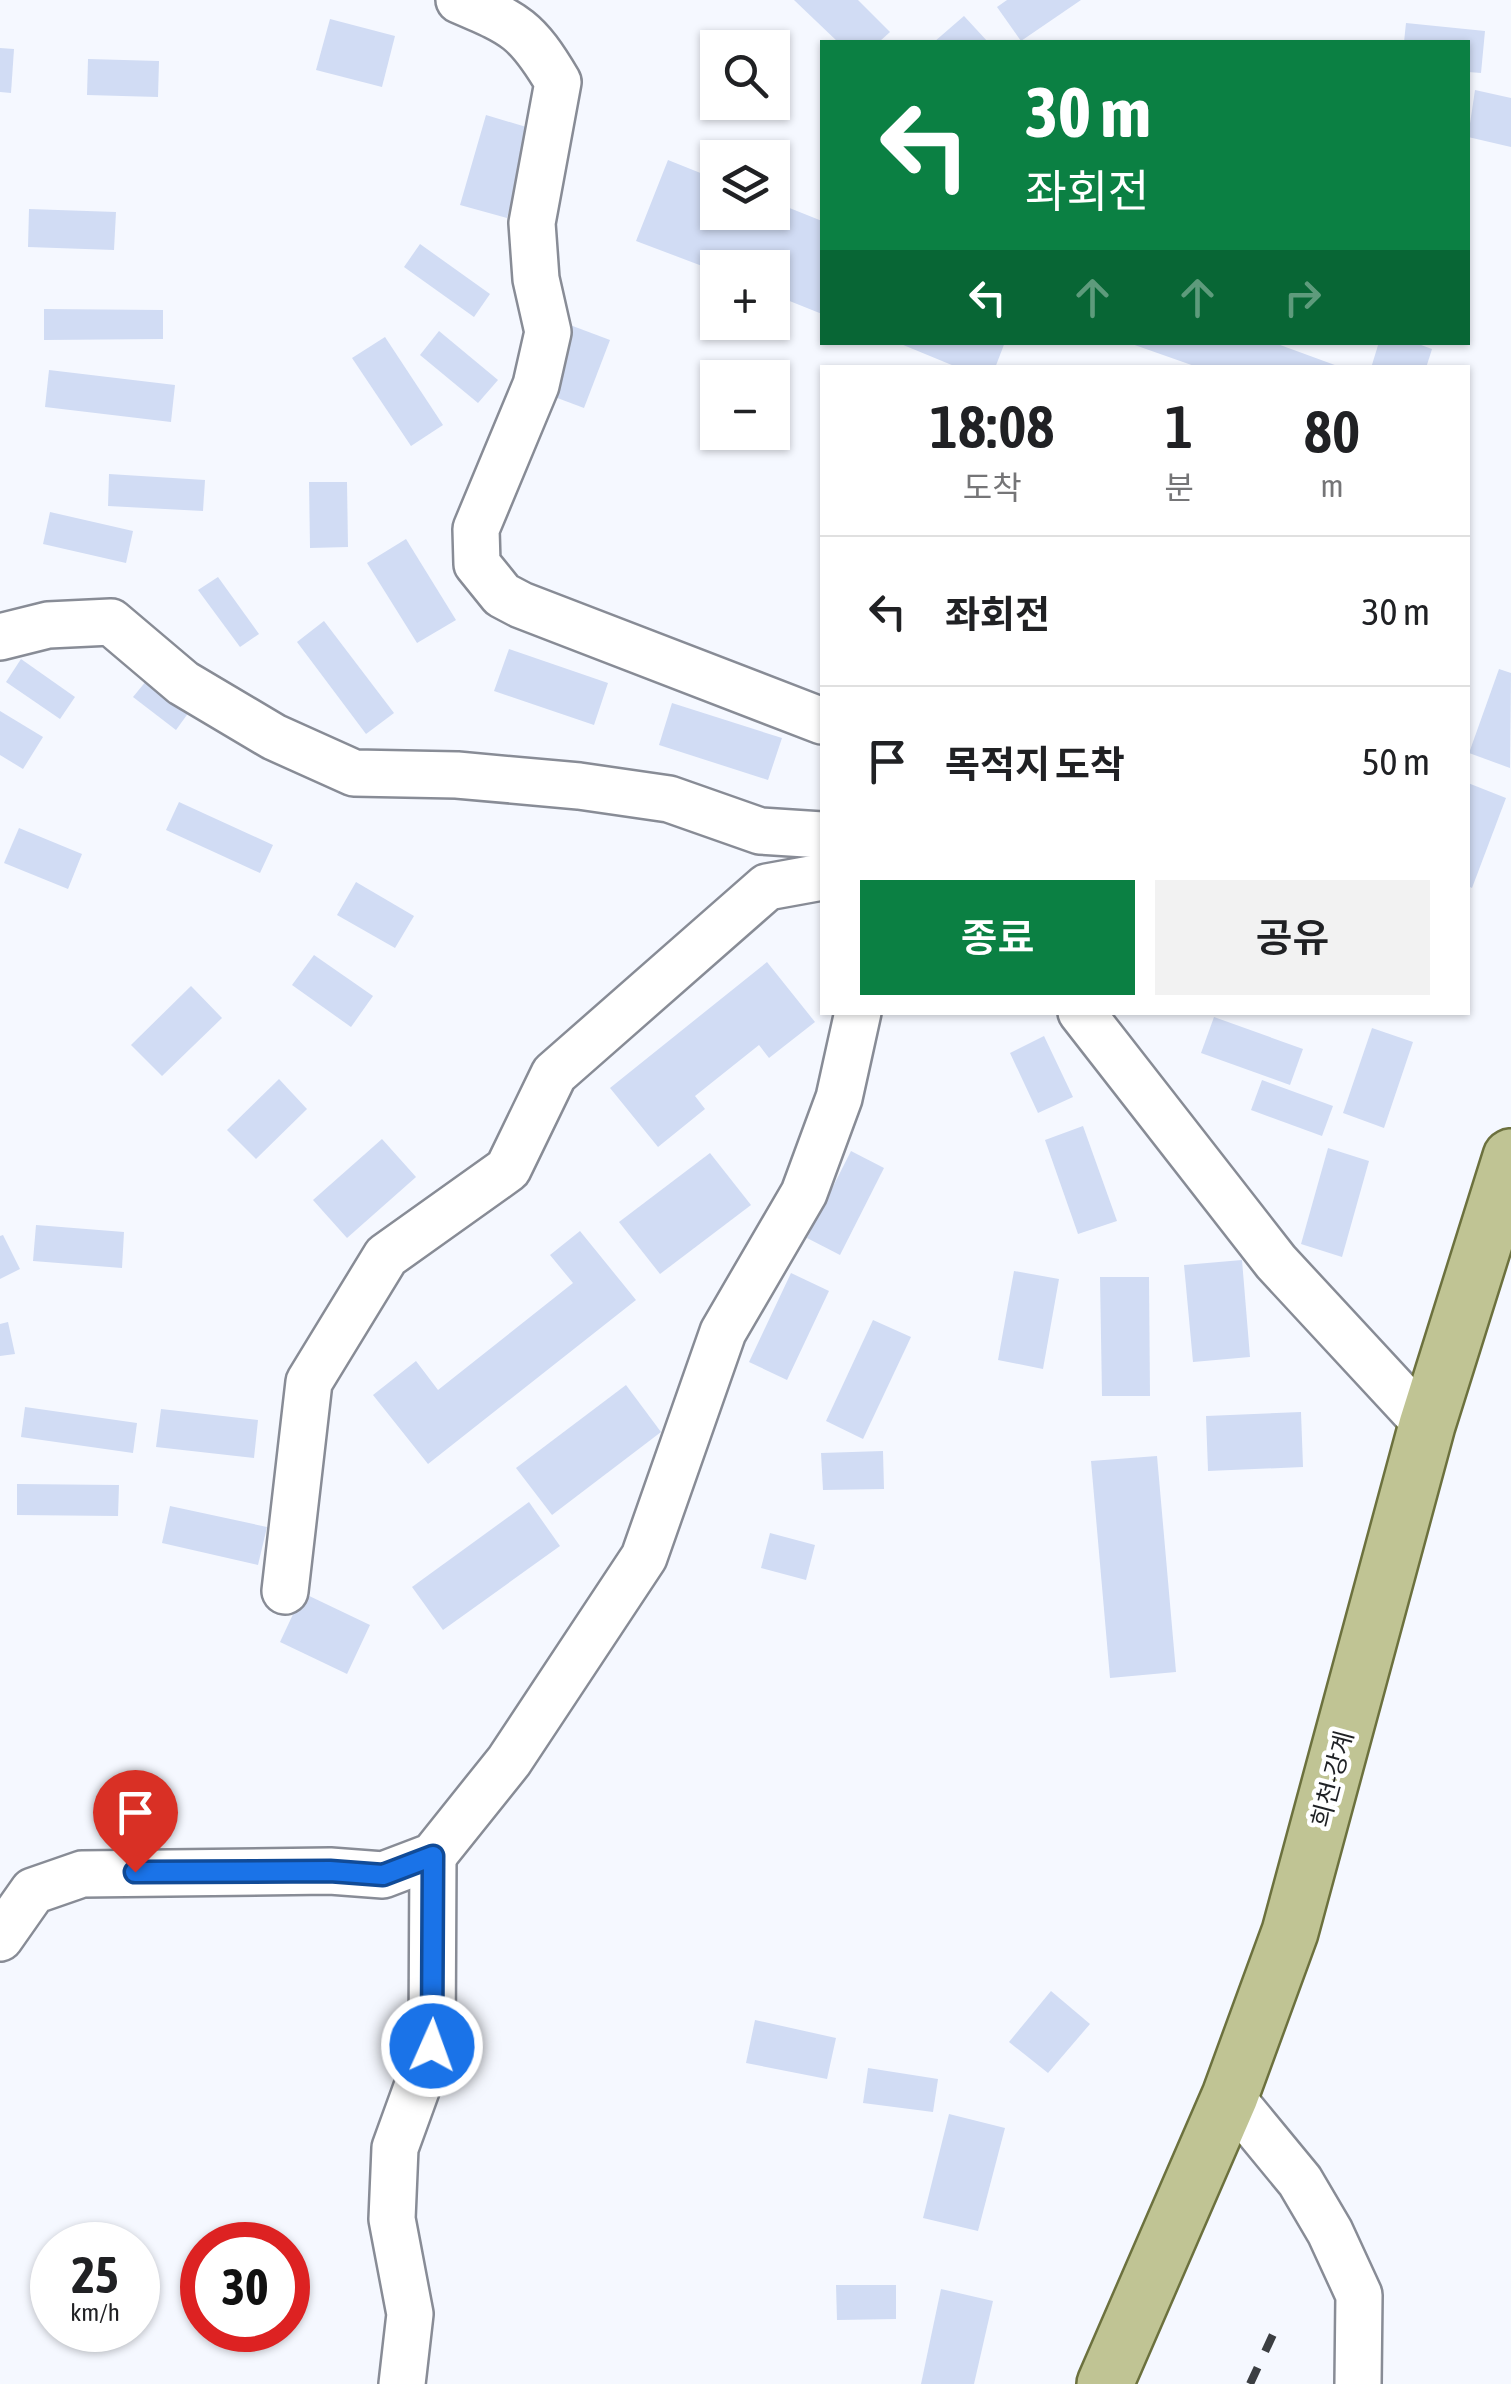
<!DOCTYPE html>
<html lang="ko">
<meta charset="utf-8">
<style>
body{margin:0;font-family:"Asap Condensed","Noto Sans KR",sans-serif;background:#f2f2f2;color:#202124;height:100vh;display:flex;flex-direction:column;font-size:38px;white-space:nowrap}
*{box-sizing:border-box;margin:0}
p{font-size:32px;color:#757577}
.icon{flex:none;width:55px;height:55px;fill:none;stroke:currentColor;stroke-width:2;stroke-linecap:round;stroke-linejoin:round}
.map{position:relative;flex:1;overflow:hidden}
.details{position:absolute;left:820px;top:365px;width:650px;height:650px;display:flex;flex-direction:column;background:#fff;border-radius:0px;box-shadow:0 2px 8px #0004}
.details>*{flex:none}
.banner{position:absolute;left:820px;top:40px;width:650px;height:305px;border-radius:0px;box-shadow:0 2px 8px #0004;background:#0b8043;color:#fff;overflow:hidden}
.controls{position:absolute;left:700px;top:30px;display:grid;gap:20px}
.controls a{display:grid;place-items:center;width:90px;height:90px;border-radius:0px;background:#fff;box-shadow:0 2px 8px #0004;font-size:50px}
.speed{position:absolute;left:30px;top:2222px;display:flex;gap:20px;font-size:50px;font-weight:700;text-align:center}
.speed>*{display:grid;place-content:center;width:130px;height:130px;border-radius:50%;background:#fff;box-shadow:0 2px 8px #0004;line-height:1}
.speed small{font-size:25px;font-weight:400}
.speed .limit{border:15px solid #d22;background:#fff;color:#111}
.pin{position:absolute;display:grid;place-items:center;width:85px;height:85px;color:#fff;margin:-102px -42px;border-radius:50% 50% 50% 0;rotate:-45deg;box-shadow:0 0 10px #0007}
.pin .icon{rotate:45deg}
.me{position:absolute;width:110px;margin:-55px;rotate:2deg;stroke-linejoin:round;filter:drop-shadow(0 0 8px #0008)}
.turn{display:flex;align-items:center;gap:35px;height:210px;padding:0 40px;font-size:45px}
.turn .icon{width:130px;height:130px;stroke-width:2.5}
.turn b{display:block;font-size:70px;line-height:85px}
.lanes{display:flex;align-items:center;height:95px;padding:0 40px;background:#0003;justify-content:center;gap:50px;direction:ltr}
.lanes .off{opacity:.35}
.eta{display:flex;justify-content:space-evenly;align-items:center;height:170px;text-align:center}
.eta b{font-size:60px;font-weight:600;line-height:70px}
.cta{display:flex;gap:20px;margin-top:auto;padding:20px 40px}
.cta a{flex:1;height:115px;border-radius:0px;background:#0b8043;color:#fff;font-size:40px;font-weight:600;line-height:115px;text-align:center}
.cta a+a{background:#f2f2f2;color:#202124}
ul{padding:0;list-style:none}
li{display:flex;align-items:center;gap:30px;height:150px;padding:0 40px;border-top:2px solid #e0e0e0}
li div{flex:1}
li b{display:block;font-size:38px}
li em{font-style:normal}
.map>svg:first-child{display:block}
.building{fill:#d1dcf4}
.lines{fill:none;stroke-linecap:round;stroke-linejoin:round}
.minor-casing{stroke:#888c96;stroke-width:50}
.primary-casing{stroke:#6c713e;stroke-width:60}
.minor{stroke:#fff;stroke-width:45}
.primary{stroke:#c0c494;stroke-width:55}
.rail{stroke:#3b3e42;stroke-width:8;stroke-dasharray:18 18;stroke-linecap:butt}
.route-casing{stroke:#114b97;stroke-width:25}
.route{stroke:#1a73e8;stroke-width:18}
.labels{text-anchor:middle;stroke-width:9;stroke-linejoin:round;paint-order:stroke}
.street-label{font-size:25px;fill:#1f2125;stroke:#fff}
</style>
<div class="map">
<svg width="1511" height="2384" viewBox="0 0 1511 2384">
<rect width="100%" height="100%" fill="#f5f8ff"/>
<!-- building -->
<g class="building">
<path d="M794,0H858L890,32L879,42H838Z"/>
<path d="M1007,0H1081L1021,41L997,7Z"/>
<path d="M964,16L988,42H934Z"/>
<path d="M330,19L395,36L382,87L316,70Z"/>
<path d="M1406,23L1485,31L1481,73L1468,72V42H1404Z"/>
<path d="M0,48L14,49L11,93L0,92Z"/>
<path d="M88,59L159,61L158,97L87,95Z"/>
<path d="M1475,90L1511,98V147L1468,137Z"/>
<path d="M486,115L533,129L507,218L460,205Z"/>
<path d="M668,160L718,180V212H772V201L822,221V314L772,294V268H718V272L636,241Z"/>
<path d="M29,209L116,212L114,250L28,247Z"/>
<path d="M420,244L490,294L474,317L404,267Z"/>
<path d="M44,309L163,310V339L44,340Z"/>
<path d="M570,325L610,340L584,408L544,393Z"/>
<path d="M439,331L498,380L478,403L420,355Z"/>
<path d="M385,337L443,425L411,446L352,358Z"/>
<path d="M896,342H1005L995,368H959Z"/>
<path d="M1272,342L1343,368H1200L1129,343Z"/>
<path d="M1379,342H1413L1432,349L1426,368H1371Z"/>
<path d="M49,370L175,385L171,422L45,407Z"/>
<path d="M109,474L205,480L203,511L108,506Z"/>
<path d="M309,482H347L348,547L310,548Z"/>
<path d="M50,512L133,531L126,563L43,544Z"/>
<path d="M406,539L456,620L417,643L367,563Z"/>
<path d="M218,577L259,634L240,647L198,590Z"/>
<path d="M324,621L394,713L366,734L297,642Z"/>
<path d="M509,649L608,683L594,725L494,691Z"/>
<path d="M21,659L75,697L60,719L6,682Z"/>
<path d="M1499,669L1511,673L1510,768L1469,753Z"/>
<path d="M147,680L189,712L176,730L133,697Z"/>
<path d="M672,703L782,738L768,780L659,745Z"/>
<path d="M0,711L43,737L23,769L0,755Z"/>
<path d="M1468,783L1506,798L1472,888L1468,886Z"/>
<path d="M179,802L273,845L260,873L166,830Z"/>
<path d="M19,828L82,854L68,889L4,863Z"/>
<path d="M356,882L414,916L395,948L337,915Z"/>
<path d="M314,955L373,996L351,1027L292,985Z"/>
<path d="M767,962L815,1022L769,1058L759,1045L695,1096L705,1109L658,1147L610,1088Z"/>
<path d="M191,986L222,1018L162,1076L131,1045Z"/>
<path d="M1214,1017L1303,1049L1290,1085L1201,1053Z"/>
<path d="M1372,1028L1413,1042L1384,1128L1343,1113Z"/>
<path d="M1044,1036L1073,1097L1038,1113L1010,1053Z"/>
<path d="M279,1079L307,1109L256,1159L227,1130Z"/>
<path d="M1262,1080L1333,1106L1322,1136L1251,1110Z"/>
<path d="M1083,1126L1117,1221L1078,1234L1045,1140Z"/>
<path d="M382,1139L416,1177L347,1238L313,1200Z"/>
<path d="M1328,1148L1369,1161L1342,1257L1301,1244Z"/>
<path d="M851,1151L884,1168L840,1255L807,1238Z"/>
<path d="M710,1153L751,1205L660,1274L619,1222Z"/>
<path d="M36,1225L124,1232L122,1268L33,1261Z"/>
<path d="M580,1231L636,1300L428,1464L373,1395L416,1361L438,1390L573,1283L550,1255Z"/>
<path d="M3,1235L20,1269L0,1279V1236Z"/>
<path d="M1242,1260L1250,1357L1193,1362L1184,1265Z"/>
<path d="M1014,1271L1059,1279L1043,1369L998,1360Z"/>
<path d="M791,1273L829,1291L787,1380L749,1362Z"/>
<path d="M1100,1277H1149L1150,1396H1102Z"/>
<path d="M873,1320L911,1337L863,1439L826,1421Z"/>
<path d="M8,1322L15,1354L0,1356V1324Z"/>
<path d="M626,1385L661,1432L552,1515L516,1468Z"/>
<path d="M25,1407L137,1423L133,1453L21,1437Z"/>
<path d="M161,1409L258,1420L254,1458L156,1447Z"/>
<path d="M1301,1412L1303,1467L1208,1471L1206,1416Z"/>
<path d="M883,1451L884,1489L823,1490L821,1453Z"/>
<path d="M1157,1456L1176,1672L1110,1678L1091,1461Z"/>
<path d="M17,1484L119,1485L118,1516L17,1515Z"/>
<path d="M529,1502L560,1546L443,1630L412,1587Z"/>
<path d="M170,1506L267,1527L258,1565L162,1543Z"/>
<path d="M770,1533L815,1545L806,1580L761,1568Z"/>
<path d="M303,1593L370,1625L347,1674L280,1642Z"/>
<path d="M1051,1991L1090,2024L1048,2073L1009,2042Z"/>
<path d="M755,2020L836,2038L827,2079L746,2063Z"/>
<path d="M868,2068L938,2079L933,2112L863,2103Z"/>
<path d="M949,2114L1005,2128L978,2231L923,2218Z"/>
<path d="M836,2285H896V2319L837,2320Z"/>
<path d="M941,2289L993,2301L974,2384H921Z"/>
</g>
<g class="lines">
<!-- minor casing -->
<g class="minor-casing">
<g id="minor">
<path d="M459,0C515,24 526,28 558,82L532,223L536,279L548,332L536,385L476,529L477,564L502,595L521,605L822,721"/>
<path d="M0,637L48,625L111,622L183,683L274,737L354,773L457,775L579,786L669,799L760,831L822,835"/>
<path d="M1081,1012L1276,1262L1427,1425"/>
<path d="M285,1591L309,1382L386,1256L508,1169L554,1074L767,887L822,877"/>
<path d="M0,1938L33,1891L82,1874L330,1871L383,1875L433,1856L509,1761L644,1557L723,1332L804,1193L839,1098L858,1012"/>
<path d="M1230,2096L1300,2181L1330,2232L1359,2295L1358,2384"/>
<path d="M402,2384L410,2314L392,2219L395,2148L432,2046L433,1856"/>
</g>
</g>
<!-- primary casing -->
<g class="primary-casing">
<path id="primary" d="M1105,2384L1230,2096L1290,1932L1427,1425L1511,1157"/>
</g>
<!-- minor -->
<use href="#minor" class="minor"/>
<!-- primary -->
<use href="#primary" class="primary"/>
<!-- rail -->
<path class="rail" d="M1250,2384L1276,2328"/>
</g>
<g class="lines">
<!-- route casing -->
<g class="route-casing">
<path id="route" d="M135,1872L330,1871L383,1875L433,1856L432,2046"/>
</g>
<!-- route -->
<use href="#route" class="route"/>
</g>
<g class="labels">
<!-- street labels -->
<g class="street-label">
<text transform="translate(1332 1779) rotate(-75)" y="9">희천-강계</text>
</g>
</g>
</svg>
<div class="controls">
<a><svg class="icon" aria-label="search" viewBox="0 0 24 24"><circle cx="10" cy="10" r="6"/><path d="M15 15l6 6"/></svg></a>
<a><svg class="icon" aria-label="layers" viewBox="0 0 24 24"><path d="M12 4l9 5-9 5-9-5zM3 14l9 5 9-5"/></svg></a>
<a>+</a>
<a>−</a>
</div>
<div class="speed"><div>25<small>km/h</small></div><div class="limit">30</div></div>
<div class="pin" style="left:135px;top:1872px;background:#d93025"><svg class="icon" aria-label="arrive" viewBox="0 0 24 24"><path d="M6 21V4h12l-3 4 3 4H6"/></svg></div>
<svg class="me" style="left:432px;top:2046px" viewBox="-20 -20 40 40"><circle r="17" fill="#1a73e8" stroke="#fff" stroke-width="3"/><path d="M0-11L8 9 0 5-8 9z" fill="#fff"/></svg>
<div class="banner">
<div class="turn"><svg class="icon" aria-label="left" viewBox="0 0 24 24"><path d="M17 20v-9H6M10 6l-5 5 5 5"/></svg><div><b>30 m</b>좌회전</div></div>
<div class="lanes"><svg class="icon" aria-label="left" viewBox="0 0 24 24"><path d="M17 20v-9H6M10 6l-5 5 5 5"/></svg><svg class="icon off" aria-label="ahead" viewBox="0 0 24 24"><path d="M12 20V5M6 11l6-6 6 6"/></svg><svg class="icon off" aria-label="ahead" viewBox="0 0 24 24"><path d="M12 20V5M6 11l6-6 6 6"/></svg><svg class="icon off" aria-label="right" viewBox="0 0 24 24"><path d="M7 20v-9h11M14 6l5 5-5 5"/></svg></div>
</div>
<section class="details">
<div class="eta">
<div><b>18:08</b><p>도착</p></div>
<div><b>1</b><p>분</p></div>
<div><b>80</b><p>m</p></div>
</div>
<ul>
<li><svg class="icon" aria-label="left" viewBox="0 0 24 24"><path d="M17 20v-9H6M10 6l-5 5 5 5"/></svg><div><b>좌회전</b></div><em>30 m</em></li>
<li><svg class="icon" aria-label="arrive" viewBox="0 0 24 24"><path d="M6 21V4h12l-3 4 3 4H6"/></svg><div><b>목적지 도착</b></div><em>50 m</em></li>
</ul>
<div class="cta"><a>종료</a><a>공유</a></div>
</section>
</div>
